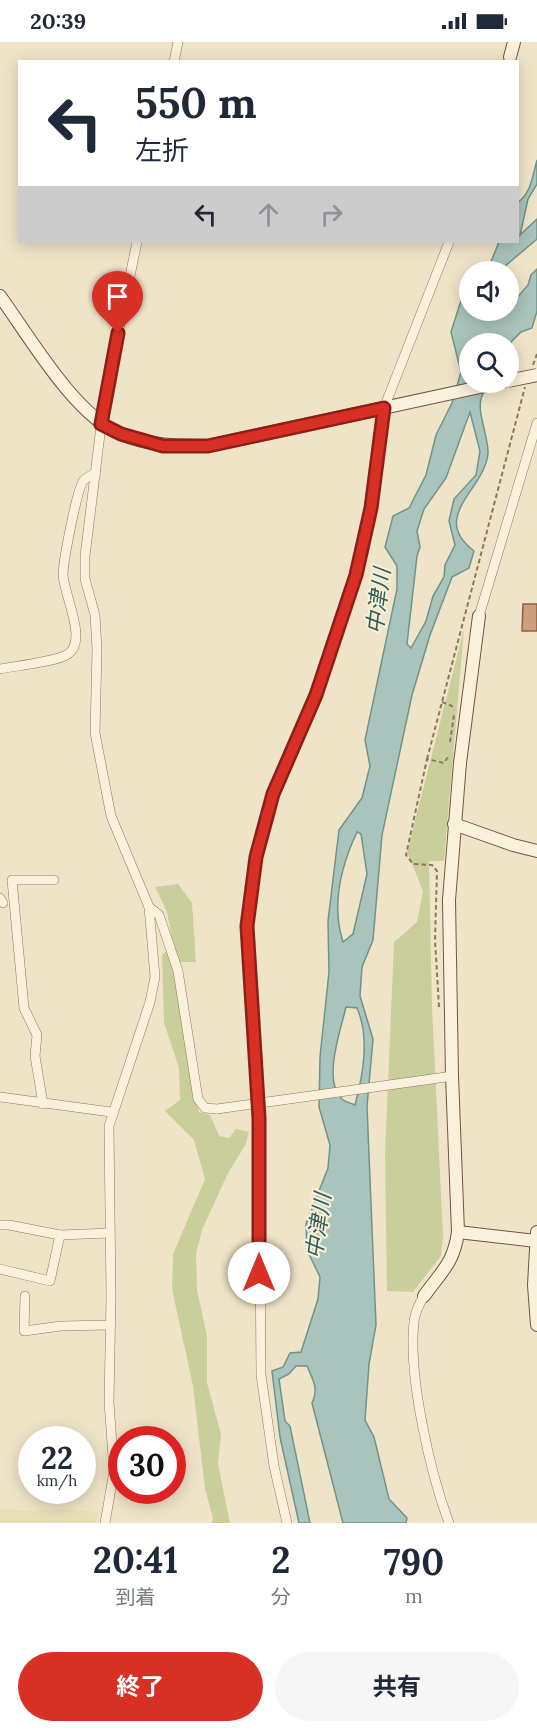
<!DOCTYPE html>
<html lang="ja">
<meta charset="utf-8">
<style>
body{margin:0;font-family:Lora,"Noto Sans JP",serif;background:#f6f6f7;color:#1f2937;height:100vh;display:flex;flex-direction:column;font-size:22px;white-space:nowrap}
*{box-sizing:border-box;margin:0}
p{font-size:20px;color:#747a83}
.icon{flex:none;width:33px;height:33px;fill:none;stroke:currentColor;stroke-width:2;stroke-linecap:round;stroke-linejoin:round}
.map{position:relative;height:1481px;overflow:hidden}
.panel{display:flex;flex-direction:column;background:#fff;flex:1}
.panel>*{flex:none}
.guide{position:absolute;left:18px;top:18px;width:501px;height:183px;border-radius:0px;box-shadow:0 3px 15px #0003;background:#fff;color:#1f2937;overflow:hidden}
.fabs{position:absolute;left:459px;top:219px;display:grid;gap:12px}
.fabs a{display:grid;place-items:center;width:60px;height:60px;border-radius:50%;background:#fff;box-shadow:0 3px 15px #0003;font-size:30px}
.speed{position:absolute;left:18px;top:1384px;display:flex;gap:12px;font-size:30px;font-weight:700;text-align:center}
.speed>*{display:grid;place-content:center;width:78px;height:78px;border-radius:50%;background:#fff;box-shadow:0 3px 15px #0003;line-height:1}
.speed small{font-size:15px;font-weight:400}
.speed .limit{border:9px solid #d22;background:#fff;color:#111}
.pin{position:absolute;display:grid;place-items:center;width:51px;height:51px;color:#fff;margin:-62px -26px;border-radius:50% 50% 50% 0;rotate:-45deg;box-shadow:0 0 6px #0007}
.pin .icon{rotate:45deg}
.me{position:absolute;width:66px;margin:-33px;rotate:0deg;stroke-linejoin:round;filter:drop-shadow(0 0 4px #0008)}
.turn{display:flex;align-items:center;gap:21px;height:126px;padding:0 18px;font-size:27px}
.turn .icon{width:78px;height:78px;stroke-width:2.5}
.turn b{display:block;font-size:42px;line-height:51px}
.lanes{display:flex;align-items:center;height:57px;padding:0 18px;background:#0003;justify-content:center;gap:30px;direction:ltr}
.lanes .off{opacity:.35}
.eta{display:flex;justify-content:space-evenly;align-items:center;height:102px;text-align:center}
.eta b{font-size:36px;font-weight:700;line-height:42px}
.action{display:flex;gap:12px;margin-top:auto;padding:12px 18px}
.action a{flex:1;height:69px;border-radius:36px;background:#d93025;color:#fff;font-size:24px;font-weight:700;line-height:69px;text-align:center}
.action a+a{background:#f6f6f7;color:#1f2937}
.status{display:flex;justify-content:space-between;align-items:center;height:42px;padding:0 30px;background:#fff;direction:ltr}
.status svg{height:16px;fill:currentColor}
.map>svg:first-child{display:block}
.farmland{fill:#e6deb5}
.green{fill:#c9cf9b}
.water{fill:#a9c4bc;stroke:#6f938a;stroke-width:1.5;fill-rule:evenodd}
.building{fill:#cf9f7d;stroke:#8d5f41;stroke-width:1.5}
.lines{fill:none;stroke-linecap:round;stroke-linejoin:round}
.street-casing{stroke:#8d765c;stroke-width:10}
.secondary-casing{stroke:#6f573f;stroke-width:14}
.path{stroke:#8d765c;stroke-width:2;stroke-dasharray:4.5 3;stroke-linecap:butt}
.street{stroke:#faf1dc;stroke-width:9}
.secondary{stroke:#faf1dc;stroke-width:12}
.street-bridge-casing{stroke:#8d765c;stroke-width:10;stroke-linecap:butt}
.secondary-bridge-casing{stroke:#6f573f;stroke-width:14;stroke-linecap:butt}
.street-bridge{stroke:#faf1dc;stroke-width:9}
.secondary-bridge{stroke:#faf1dc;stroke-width:12}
.route-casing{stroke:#8d1f18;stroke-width:15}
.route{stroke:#d93025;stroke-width:10}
.labels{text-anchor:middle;stroke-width:4.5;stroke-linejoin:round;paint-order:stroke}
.water-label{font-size:22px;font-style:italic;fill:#2f5d5a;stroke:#f7eed8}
</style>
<div class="status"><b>20:39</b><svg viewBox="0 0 49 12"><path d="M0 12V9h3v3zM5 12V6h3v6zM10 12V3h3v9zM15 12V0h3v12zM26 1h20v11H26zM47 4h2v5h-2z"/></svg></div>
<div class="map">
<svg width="537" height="1481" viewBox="0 0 537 1481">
<rect width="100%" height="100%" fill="#f0e4c8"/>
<!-- farmland -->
<path class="farmland" d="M0,1467L28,1469L59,1467L98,1470L96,1481H0Z"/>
<!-- green -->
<g class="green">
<path d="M464,587L444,819H429L432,965L443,1194L441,1214L413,1250L387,1249L385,1112L394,900L417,880L423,849L407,810Z"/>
<path d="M178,842L192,861L196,920H181L176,931L196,1060L199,1070L210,1073L219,1094L229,1096L236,1087L249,1090L246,1102L228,1131L202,1188L196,1212L197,1248L207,1294V1341L221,1392L218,1422L230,1481H212L213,1476L205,1447L193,1344L172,1247L173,1212L205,1137L194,1098L165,1069L180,1058L179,1026L164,981L162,913L173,903L167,870L155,845Z"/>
</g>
<!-- water -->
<g class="water">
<path d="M537,118V142L528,157L520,193L537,177V197L504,225L502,229H483L490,222L499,200H518V160C531,152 533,132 537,118Z"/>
<path d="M537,227V269L532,286L521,290L509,302H470V340L490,341C487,346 482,351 481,357C477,371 489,396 488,412C484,448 429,475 474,509L469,526L452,535L430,593L412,653L382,793L373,898L362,925L360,954L373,997L367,1064L376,1283L369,1322L365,1378L374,1395L389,1457L407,1476L406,1481H343L312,1361C319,1347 313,1338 307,1324H296L289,1332L279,1337L285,1379L290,1384L310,1481H299L280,1395L272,1329L283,1325L290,1311L301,1310L318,1257L320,1235L307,1208L306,1182L328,1126L330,1103L319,1065L320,1015L329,930L328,879L339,788L362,756L370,724L365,698L397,547V524L385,505L393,474L409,466L426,433L436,393L452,361L461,330L451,290L464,249L469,243L470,268H508L509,256L516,257L528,243L531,233ZM470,370L480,409L476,433L454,457L449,479L455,503L445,523L444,535L433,554L426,579L411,606L407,602L417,514L420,505L417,489L424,467L446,436ZM357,790L361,792L367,832L353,892L343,900C331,863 341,824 357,790ZM346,965L357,966C370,996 363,1033 355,1063C351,1061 345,1060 342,1057C322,1039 341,987 346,965Z"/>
</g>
<!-- building -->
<path class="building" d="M523,562H537V589H522Z"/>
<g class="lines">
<!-- street casing -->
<g class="street-casing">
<g id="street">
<path d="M174,20L178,0"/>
<path d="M479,574L537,381"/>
<path d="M0,627C15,624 56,620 68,612C88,599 64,553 63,533C63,521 77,445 84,438C87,435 92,433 96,431"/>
<path d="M0,856L3,861"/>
<path d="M149,865L159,873L178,929L198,1057L205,1066L217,1067"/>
<path d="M432,1037L452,1034"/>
<path d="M0,1055L111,1070"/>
<path d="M43,1062L35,1014L37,993L24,966L12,838H54"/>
<path d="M0,1183H9L60,1193L110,1191"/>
<path d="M0,1227L50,1239L60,1193"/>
<path d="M25,1254L24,1289L61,1284L110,1283"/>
<path d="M424,1254C419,1262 415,1270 414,1280C408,1334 430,1430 449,1481"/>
<path d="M105,1481L114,1429L109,1360L111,1255L109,1084L150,960L155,935L149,865L111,774L95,691L97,607L95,573L85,537V514L104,360L137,200"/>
<path d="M287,1481L274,1424L261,1333L259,1076L247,884L256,815L272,752L316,653L356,533L371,466L384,366L449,200"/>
</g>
</g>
<!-- secondary casing -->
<g class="secondary-casing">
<g id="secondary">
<path d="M510,15L514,0"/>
<path d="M0,254C29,294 75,374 121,392C149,404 178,404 208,404L503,340"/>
<path d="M454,782L513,803L537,809"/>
<path d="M458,1190L536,1199"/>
<path d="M537,1190L534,1243L537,1283"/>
<path d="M424,1254C441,1230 454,1221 458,1190L452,1034L449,858L460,721L479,574"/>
</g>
</g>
<!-- path -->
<g class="path">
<path d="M533,323L537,312"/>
<path d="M442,660L452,664L454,668"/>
<path d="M450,700L454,673"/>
<path d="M427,717L525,345"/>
<path d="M439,965L435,898L437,829L432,823L413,822L406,813L427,717L444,721L448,715"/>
</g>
<!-- street -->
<use href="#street" class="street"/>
<!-- secondary -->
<use href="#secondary" class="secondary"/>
<!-- street-bridge casing -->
<g class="street-bridge-casing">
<path id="street-bridge" d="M217,1067L432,1037"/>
</g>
<!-- secondary-bridge casing -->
<g class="secondary-bridge-casing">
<path id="secondary-bridge" d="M508,339L537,333"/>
</g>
<!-- street-bridge -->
<use href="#street-bridge" class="street-bridge"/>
<!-- secondary-bridge -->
<use href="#secondary-bridge" class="secondary-bridge"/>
</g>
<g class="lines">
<!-- route casing -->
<g class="route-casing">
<path id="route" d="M118,291L101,382L121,392L163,404H208L384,366L371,466L356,533L316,653L273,752L256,815L247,884L259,1076V1231"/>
</g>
<!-- route -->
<use href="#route" class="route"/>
</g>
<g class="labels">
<!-- water labels -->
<g class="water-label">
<text transform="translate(378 559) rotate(-83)" y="8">中津川</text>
<text transform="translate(318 1184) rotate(-82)" y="8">中津川</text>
</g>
</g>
</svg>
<div class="fabs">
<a><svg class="icon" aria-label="sound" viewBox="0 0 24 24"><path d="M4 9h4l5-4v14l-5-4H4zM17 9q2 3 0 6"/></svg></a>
<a><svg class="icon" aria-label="search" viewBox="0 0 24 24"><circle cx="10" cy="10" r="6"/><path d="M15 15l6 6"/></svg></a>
</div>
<div class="speed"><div>22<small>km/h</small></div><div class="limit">30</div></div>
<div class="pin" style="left:118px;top:291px;background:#d93025"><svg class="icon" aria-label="arrive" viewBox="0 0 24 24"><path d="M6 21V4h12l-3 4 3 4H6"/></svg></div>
<svg class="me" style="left:259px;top:1231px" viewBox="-20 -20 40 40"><circle r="19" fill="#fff"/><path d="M0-13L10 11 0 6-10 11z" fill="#d93025"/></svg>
<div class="guide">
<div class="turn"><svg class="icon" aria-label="left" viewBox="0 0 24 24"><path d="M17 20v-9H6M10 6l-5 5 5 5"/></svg><div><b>550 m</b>左折</div></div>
<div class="lanes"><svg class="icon" aria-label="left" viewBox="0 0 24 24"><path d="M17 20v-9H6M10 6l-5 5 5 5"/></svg><svg class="icon off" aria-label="ahead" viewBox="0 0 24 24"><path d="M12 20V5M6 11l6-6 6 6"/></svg><svg class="icon off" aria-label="right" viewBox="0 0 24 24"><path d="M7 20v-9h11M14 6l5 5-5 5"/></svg></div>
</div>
</div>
<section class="panel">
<div class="eta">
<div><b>20:41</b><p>到着</p></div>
<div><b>2</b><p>分</p></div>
<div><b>790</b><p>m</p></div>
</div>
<div class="action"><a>終了</a><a>共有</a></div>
</section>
